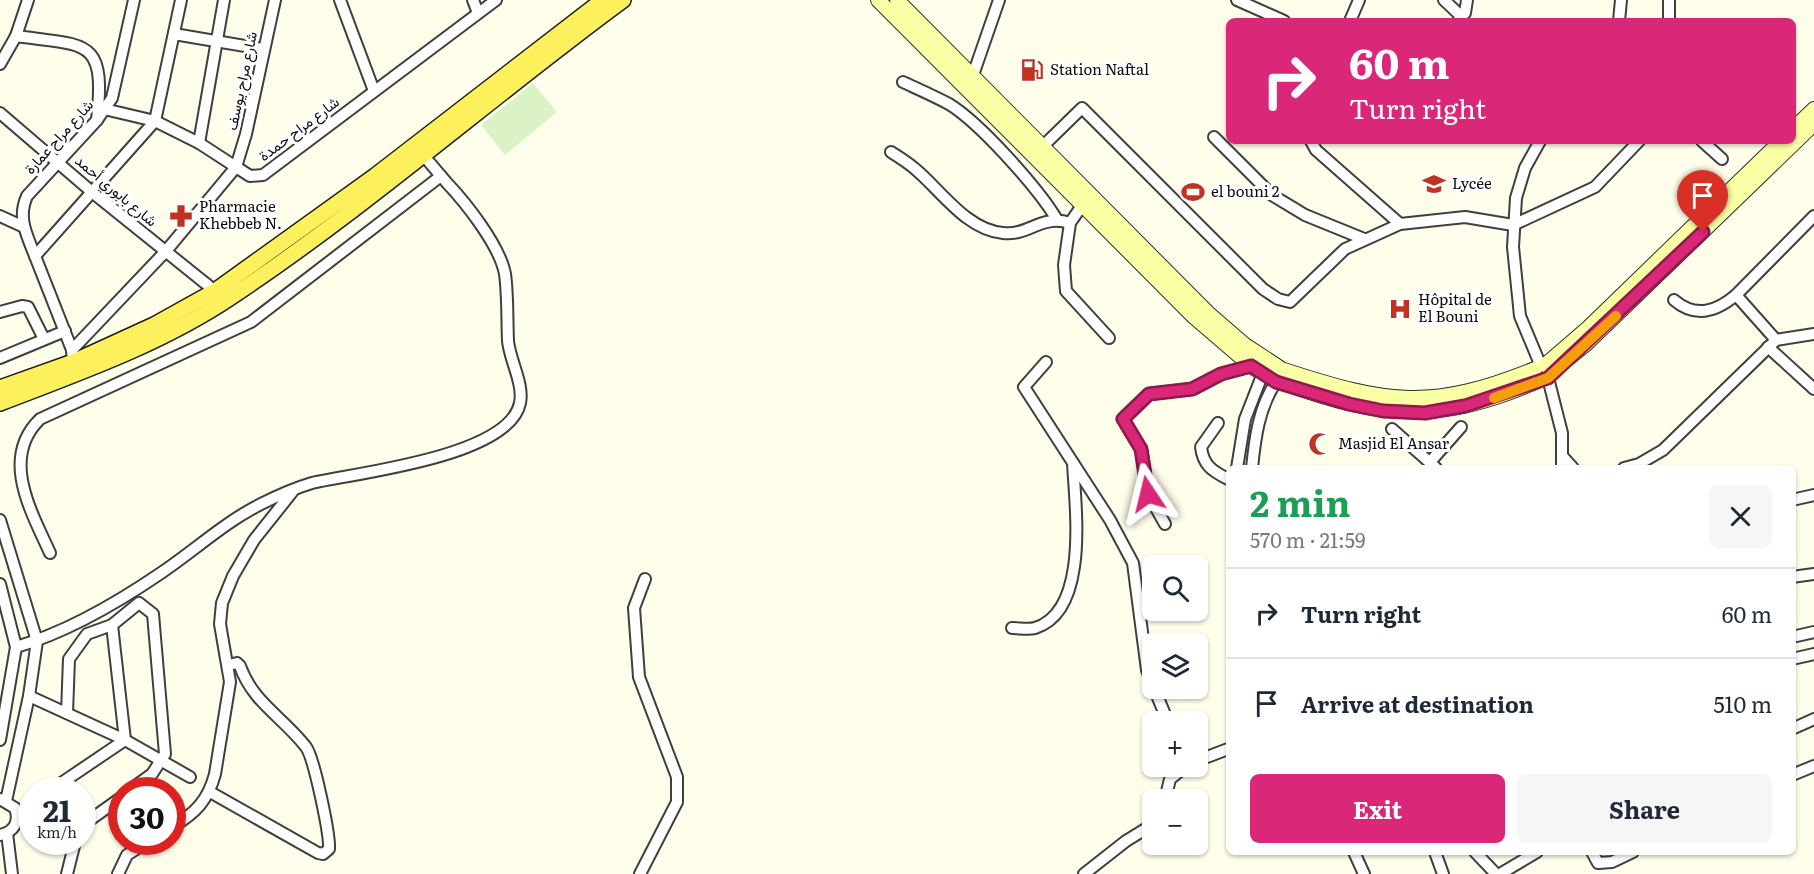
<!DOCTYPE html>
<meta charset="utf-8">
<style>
body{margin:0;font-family:Literata,Vazirmatn,serif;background:#f6f6f7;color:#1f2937;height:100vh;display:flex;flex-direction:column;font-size:22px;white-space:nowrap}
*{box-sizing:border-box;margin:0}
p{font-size:20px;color:#747a83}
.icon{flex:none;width:33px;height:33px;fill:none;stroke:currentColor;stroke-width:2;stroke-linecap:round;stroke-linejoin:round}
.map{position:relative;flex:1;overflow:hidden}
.panel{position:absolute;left:1226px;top:465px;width:570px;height:390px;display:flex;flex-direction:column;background:#fff;border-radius:9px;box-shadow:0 2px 4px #0004}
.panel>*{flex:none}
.banner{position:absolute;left:1226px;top:18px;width:570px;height:126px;border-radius:9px;box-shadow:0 2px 4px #0004;background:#db2777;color:#fff;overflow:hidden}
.fabs{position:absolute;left:1142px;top:555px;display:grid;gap:12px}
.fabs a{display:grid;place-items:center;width:66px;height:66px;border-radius:9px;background:#fff;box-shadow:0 2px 4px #0004;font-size:30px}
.speed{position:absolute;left:18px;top:777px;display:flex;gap:12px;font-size:30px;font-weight:700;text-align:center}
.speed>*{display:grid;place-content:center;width:78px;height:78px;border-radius:50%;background:#fff;box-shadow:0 2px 4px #0004;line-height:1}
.speed small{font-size:15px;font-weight:400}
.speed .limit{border:9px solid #d22;background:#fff;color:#111}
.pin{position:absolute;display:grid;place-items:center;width:51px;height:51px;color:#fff;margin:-62px -26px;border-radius:50% 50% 50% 0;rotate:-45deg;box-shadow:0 0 6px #0007}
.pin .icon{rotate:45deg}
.me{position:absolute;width:66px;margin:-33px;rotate:350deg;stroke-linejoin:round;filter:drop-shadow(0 0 4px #0008)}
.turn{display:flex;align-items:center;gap:21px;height:126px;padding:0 24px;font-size:27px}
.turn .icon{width:78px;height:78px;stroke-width:2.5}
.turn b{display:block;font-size:42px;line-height:51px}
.round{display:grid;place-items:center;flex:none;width:63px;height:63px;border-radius:9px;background:#f6f6f7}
.overview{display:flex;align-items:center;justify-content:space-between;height:102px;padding:0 24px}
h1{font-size:36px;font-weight:700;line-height:45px;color:#1e9e55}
.action{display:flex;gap:12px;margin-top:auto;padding:12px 24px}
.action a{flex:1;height:69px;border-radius:9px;background:#db2777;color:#fff;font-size:24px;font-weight:700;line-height:69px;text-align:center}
.action a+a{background:#f6f6f7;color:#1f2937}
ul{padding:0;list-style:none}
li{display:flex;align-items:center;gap:18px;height:90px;padding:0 24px;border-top:2px solid #e0e1e3}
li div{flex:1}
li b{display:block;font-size:22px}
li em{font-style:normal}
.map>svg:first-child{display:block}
.pitch{fill:#dbf1c6}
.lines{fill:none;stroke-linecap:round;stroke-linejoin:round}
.minor-casing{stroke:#3f3f3f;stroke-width:14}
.secondary-casing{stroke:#2e2e2e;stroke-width:16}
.primary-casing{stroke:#1d1d1d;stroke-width:18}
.minor{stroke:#fff;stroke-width:10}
.secondary{stroke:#faffa6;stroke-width:14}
.primary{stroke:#fdf05d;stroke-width:15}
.route-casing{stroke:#8e194d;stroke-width:15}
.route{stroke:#db2777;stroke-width:10}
.slow{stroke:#f59e0b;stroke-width:10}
.labels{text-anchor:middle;stroke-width:6;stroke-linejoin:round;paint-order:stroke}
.poi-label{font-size:15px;fill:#0c0c0c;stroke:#fff;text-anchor:start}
.street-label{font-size:15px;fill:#0c0c0c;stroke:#fff}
</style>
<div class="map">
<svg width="1814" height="874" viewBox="0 0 1814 874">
<rect width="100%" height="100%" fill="#fffeeb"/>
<!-- pitch -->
<path class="pitch" d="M533,83L557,112L505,155L481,125Z"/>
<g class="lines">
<!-- minor casing -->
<g class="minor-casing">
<g id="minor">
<path d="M340,0L374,91"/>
<path d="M473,0L478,13"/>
<path d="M1237,0L1284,21"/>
<path d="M1444,0L1462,17"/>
<path d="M1350,21L1359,0"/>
<path d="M1458,21L1465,13L1467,0"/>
<path d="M1619,21L1621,0"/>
<path d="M1669,21V0"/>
<path d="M174,34L263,49"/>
<path d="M16,36C87,46 106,37 97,120"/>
<path d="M0,64L16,36L28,0"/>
<path d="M973,75L999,0"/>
<path d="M903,82C918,89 934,96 949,104C980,123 1037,187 1056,218"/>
<path d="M104,109L155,121L199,143L236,167L246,134L275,0"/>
<path d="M0,113L92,192L215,291"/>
<path d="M1214,137L1272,195L1305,215L1364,239"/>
<path d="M1311,141L1316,150L1400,224L1465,217L1513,225L1595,187L1639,141"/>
<path d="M1702,141L1722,159"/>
<path d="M199,143L224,0"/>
<path d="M1042,147L1082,108L1263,289L1278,299L1290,302L1345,249L1400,224"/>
<path d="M891,152C899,157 907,162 914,168C940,189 966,230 1003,233C1029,236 1041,214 1070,223"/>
<path d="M424,156L441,176"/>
<path d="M1083,204L1070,223L1064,265L1066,291L1109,338"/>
<path d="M0,216L24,227"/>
<path d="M35,256C27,235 17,218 27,196L97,120L112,98L134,0"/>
<path d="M1674,300C1696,319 1717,311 1736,295"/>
<path d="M0,312L22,306L28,307L44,339"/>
<path d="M1776,340L1736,295L1814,216"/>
<path d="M1768,347L1814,389"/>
<path d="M72,350L35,256L155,121L181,0"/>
<path d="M0,358L65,331"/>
<path d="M73,362L72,350L166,251L236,167L250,176L263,175L496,0"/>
<path d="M1046,362L1024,387L1110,520L1133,563L1147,670L1152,683"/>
<path d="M1540,364L1520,316L1513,247L1516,198L1525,168L1540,141"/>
<path d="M1548,378L1562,433V468"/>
<path d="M1218,423L1201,447C1203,465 1212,471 1228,479"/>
<path d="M1392,429L1436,468"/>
<path d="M1562,456L1573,468"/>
<path d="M1430,462L1461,427"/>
<path d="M1237,468L1245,419L1263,373"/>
<path d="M1252,468C1255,438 1259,407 1276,382"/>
<path d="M1624,468L1639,464L1663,450L1776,340L1814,334"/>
<path d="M1792,500L1814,495"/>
<path d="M0,520L37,641L29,696L6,801"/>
<path d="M1165,524L1148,494L1141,449L1123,419L1149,394L1193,389L1221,374L1251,366"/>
<path d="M1792,577L1814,574"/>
<path d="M0,584L16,647L0,740"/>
<path d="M1012,628C1019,628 1029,630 1035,628C1090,611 1075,505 1073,463"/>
<path d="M1792,637L1814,632"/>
<path d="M16,647C68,632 117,603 161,573C195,550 225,522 261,504C277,496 295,488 312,483C355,473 509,457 520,403C524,384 510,361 508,341C507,319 508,296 505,274C500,246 466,203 447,183L441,176L437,179L251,322L40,419C0,458 31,511 50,553"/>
<path d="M1792,659L1814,654"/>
<path d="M1154,688L1168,722"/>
<path d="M29,696L125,740L190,777"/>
<path d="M67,713L69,659L87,634L112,625L139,603L153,614L165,754L152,774L130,790"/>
<path d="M1792,729L1814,719"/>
<path d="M1197,756L1207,757L1228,749"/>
<path d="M1792,775L1814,766"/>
<path d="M51,790L125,740L112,625"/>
<path d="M210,792L318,853L323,854L329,849C330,834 314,758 306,747C283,717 253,703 240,666L237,663L229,665"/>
<path d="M1165,800L1170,779L1186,766"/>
<path d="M172,827C196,813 208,800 215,774L230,682L220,624L222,603L233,576L254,540L293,491"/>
<path d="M82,828L87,822L122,797"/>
<path d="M7,833L12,874"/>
<path d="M0,835C14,832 20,822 15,808L0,799"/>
<path d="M1354,852L1364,874"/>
<path d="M1435,852L1443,874"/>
<path d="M1475,852L1496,874"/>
<path d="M1592,852L1598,863L1612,862L1633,852"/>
<path d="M67,874L75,842"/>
<path d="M118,874L127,855L147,842"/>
<path d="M640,874L677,802V777L639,677L634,608L645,579"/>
<path d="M1084,874L1126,841L1152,825"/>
<path d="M1500,874L1537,852"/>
</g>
</g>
<!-- secondary casing -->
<g class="secondary-casing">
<g id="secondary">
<path d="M878,0L1194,317L1251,366L1273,379"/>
<path d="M897,0L1208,313L1245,345L1280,368"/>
<path d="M1792,130L1814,109"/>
<path d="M1545,365L1588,328L1781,141"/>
<path d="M1284,370C1388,404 1431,411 1535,369"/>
<path d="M1550,373L1586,344L1814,124"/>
<path d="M1281,382C1382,419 1440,424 1540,380"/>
</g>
</g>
<!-- primary casing -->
<g class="primary-casing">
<g id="primary">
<path d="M0,388L73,362L154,325L215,291L375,176L603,0"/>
<path d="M0,403C78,373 161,344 231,297C368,206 491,97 623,0"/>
</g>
</g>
<!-- minor -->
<use href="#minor" class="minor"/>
<!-- secondary -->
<use href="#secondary" class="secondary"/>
<!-- primary -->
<use href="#primary" class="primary"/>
</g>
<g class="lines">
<!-- route casing -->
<g class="route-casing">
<path id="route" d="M1148,494L1141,449L1123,419L1149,394L1192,389L1221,374L1251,366L1276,382L1349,404L1383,411L1425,413L1465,406L1548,378L1703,232"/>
</g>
<!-- route -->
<use href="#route" class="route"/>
<!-- slow -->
<path class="slow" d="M1494,398L1548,378L1616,316"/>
</g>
<!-- icons -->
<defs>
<g id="fuel-bare" transform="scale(1.8)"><path d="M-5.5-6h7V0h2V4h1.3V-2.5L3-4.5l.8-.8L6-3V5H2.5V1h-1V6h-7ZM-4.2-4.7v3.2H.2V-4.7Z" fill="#bf3320" stroke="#fff" stroke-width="2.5" paint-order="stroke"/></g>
<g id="school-bare" transform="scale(1.8)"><path d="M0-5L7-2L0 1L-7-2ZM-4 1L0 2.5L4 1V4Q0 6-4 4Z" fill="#bf3320" stroke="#fff" stroke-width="2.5" paint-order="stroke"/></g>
<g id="stadium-bare" transform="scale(1.8)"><path d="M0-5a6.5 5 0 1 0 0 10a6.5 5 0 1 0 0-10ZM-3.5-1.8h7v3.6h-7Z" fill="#bf3320" stroke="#fff" stroke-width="2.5" paint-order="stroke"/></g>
<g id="pharmacy-bare" transform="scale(1.8)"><path d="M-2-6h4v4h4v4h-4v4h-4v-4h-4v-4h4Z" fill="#bf3320" stroke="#fff" stroke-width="2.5" paint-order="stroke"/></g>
<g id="hospital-bare" transform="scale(1.8)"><path d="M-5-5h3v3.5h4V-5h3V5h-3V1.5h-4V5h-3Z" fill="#bf3320" stroke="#fff" stroke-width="2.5" paint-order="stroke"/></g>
<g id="mosque-bare" transform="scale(1.8)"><path d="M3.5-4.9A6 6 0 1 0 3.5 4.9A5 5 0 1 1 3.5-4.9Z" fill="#bf3320" stroke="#fff" stroke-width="2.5" paint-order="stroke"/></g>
</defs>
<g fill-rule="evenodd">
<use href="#fuel-bare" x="1032" y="70"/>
<use href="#school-bare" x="1434" y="184"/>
<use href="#stadium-bare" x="1193" y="192"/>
<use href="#pharmacy-bare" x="181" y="216"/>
<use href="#hospital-bare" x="1400" y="309"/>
<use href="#mosque-bare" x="1320" y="444"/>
</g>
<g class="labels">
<!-- poi labels -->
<g class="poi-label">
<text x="1050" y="75">Station Naftal</text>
<text x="1452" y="189">Lycée</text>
<text x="1211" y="197">el bouni 2</text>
<text x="199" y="212">Pharmacie<tspan x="199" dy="17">Khebbeb N.</tspan></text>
<text x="1418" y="305">Hôpital de<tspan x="1418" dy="17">El Bouni</tspan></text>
<text x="1338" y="449">Masjid El Ansar</text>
</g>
<!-- street labels -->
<g class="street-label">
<text transform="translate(242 81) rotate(-78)" y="5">شارع مراح يوسف</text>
<text transform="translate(299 129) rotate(-37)" y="5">شارع مراح حمدة</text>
<text transform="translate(59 137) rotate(-48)" y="5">شارع مراح عمارة</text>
<text transform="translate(116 191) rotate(40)" y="5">شارع بابوري أحمد</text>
</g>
</g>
</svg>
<div class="fabs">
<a><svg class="icon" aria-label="search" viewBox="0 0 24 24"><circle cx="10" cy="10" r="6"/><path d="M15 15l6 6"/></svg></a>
<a><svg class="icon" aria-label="layers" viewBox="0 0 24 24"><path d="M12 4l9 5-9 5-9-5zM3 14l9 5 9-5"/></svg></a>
<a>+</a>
<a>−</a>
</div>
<div class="speed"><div>21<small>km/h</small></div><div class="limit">30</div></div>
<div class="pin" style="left:1703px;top:232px;background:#d93025"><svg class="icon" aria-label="arrive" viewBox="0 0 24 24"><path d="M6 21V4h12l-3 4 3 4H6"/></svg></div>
<svg class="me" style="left:1148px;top:494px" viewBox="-20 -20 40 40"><path d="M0-17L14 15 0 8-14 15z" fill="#db2777" stroke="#fff" stroke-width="4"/></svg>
<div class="banner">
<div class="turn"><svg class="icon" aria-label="right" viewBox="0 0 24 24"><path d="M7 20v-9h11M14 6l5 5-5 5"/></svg><div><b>60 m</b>Turn right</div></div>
</div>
<section class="panel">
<div class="overview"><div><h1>2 min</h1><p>570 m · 21:59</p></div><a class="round"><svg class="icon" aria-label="close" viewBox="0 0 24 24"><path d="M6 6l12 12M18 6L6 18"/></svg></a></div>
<ul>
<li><svg class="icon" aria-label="right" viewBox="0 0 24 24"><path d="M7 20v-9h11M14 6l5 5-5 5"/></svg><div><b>Turn right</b></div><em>60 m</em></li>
<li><svg class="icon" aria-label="arrive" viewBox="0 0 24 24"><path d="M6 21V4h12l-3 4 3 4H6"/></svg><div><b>Arrive at destination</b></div><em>510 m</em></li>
</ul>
<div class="action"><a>Exit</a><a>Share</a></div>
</section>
</div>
